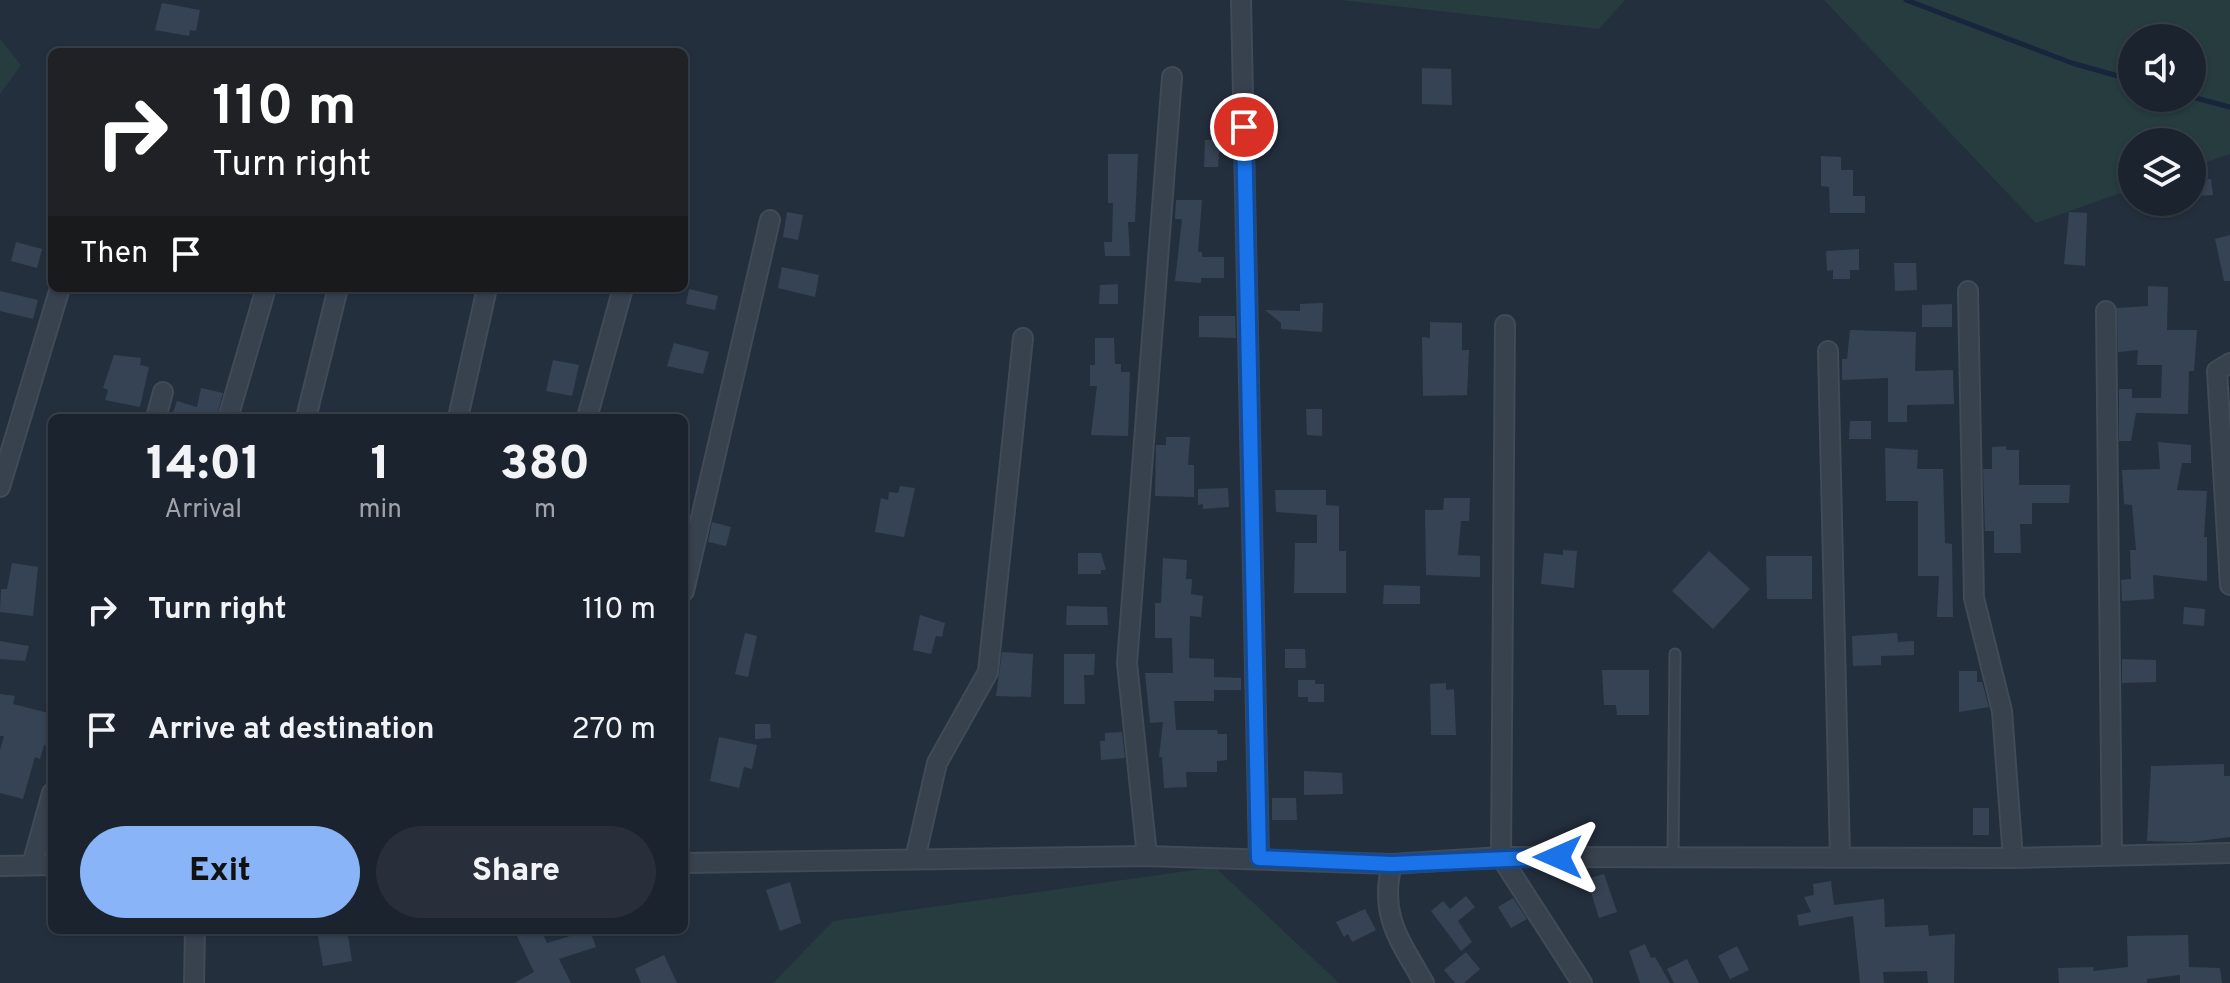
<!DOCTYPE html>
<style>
body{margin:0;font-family:Overpass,sans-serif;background:#282f3a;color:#f1f3f6;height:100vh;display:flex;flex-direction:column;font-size:30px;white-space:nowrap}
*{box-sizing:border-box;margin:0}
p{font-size:26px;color:#a0a4aa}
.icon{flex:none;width:44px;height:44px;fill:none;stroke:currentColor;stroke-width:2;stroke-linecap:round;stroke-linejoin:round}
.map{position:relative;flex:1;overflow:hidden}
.panel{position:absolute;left:48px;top:414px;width:640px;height:520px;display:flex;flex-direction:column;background:#1b232e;border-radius:12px;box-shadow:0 2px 6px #0004,0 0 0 2px #39404a}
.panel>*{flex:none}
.hud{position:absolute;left:48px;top:48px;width:640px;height:244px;border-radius:12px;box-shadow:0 2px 6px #0004,0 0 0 2px #39404a;background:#202124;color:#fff;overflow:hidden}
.buttons{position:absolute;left:2118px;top:24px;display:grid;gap:16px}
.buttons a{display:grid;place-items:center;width:88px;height:88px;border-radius:50%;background:#1b232e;box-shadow:0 2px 6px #0004,0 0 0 2px #39404a;font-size:40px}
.pin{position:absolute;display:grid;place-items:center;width:68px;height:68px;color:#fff;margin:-34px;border:4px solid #fff;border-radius:50%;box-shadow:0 2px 8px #0007}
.me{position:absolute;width:88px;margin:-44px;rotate:270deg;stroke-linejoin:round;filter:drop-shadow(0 0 6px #0008)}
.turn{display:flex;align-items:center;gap:28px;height:168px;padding:0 32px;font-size:36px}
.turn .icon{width:104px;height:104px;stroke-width:2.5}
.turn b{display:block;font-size:56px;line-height:68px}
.then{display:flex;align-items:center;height:76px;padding:0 32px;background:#0003;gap:16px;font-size:30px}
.eta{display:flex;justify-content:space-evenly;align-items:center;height:136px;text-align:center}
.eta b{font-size:48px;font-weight:800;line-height:56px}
.button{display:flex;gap:16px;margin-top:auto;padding:16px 32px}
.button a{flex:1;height:92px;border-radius:48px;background:#8ab4f8;color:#111;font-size:32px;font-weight:800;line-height:92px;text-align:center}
.button a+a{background:#282f3a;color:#f1f3f6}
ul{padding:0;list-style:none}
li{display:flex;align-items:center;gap:24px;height:120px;padding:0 32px}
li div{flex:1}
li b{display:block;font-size:30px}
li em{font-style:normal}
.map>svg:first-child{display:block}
.green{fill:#263c3f;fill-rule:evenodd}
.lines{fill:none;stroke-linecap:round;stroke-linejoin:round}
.stream{stroke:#17263c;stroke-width:5}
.building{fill:#364354}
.service-casing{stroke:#414a57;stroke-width:13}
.minor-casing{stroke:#414a57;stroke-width:22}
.service{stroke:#38414e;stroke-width:9}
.minor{stroke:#38414e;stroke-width:18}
.route-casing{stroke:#114b97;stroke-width:20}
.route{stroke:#1a73e8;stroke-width:14}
</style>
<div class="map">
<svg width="2230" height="983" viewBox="0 0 2230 983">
<rect width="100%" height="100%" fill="#242f3e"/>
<!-- green -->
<g class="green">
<path d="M1341,0H1625L1599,29Z"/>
<path d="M1824,0H2230V154L2192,167V142H2132V189L2036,223ZM2192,38V98H2132V38Z"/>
<path d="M0,39L21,65L0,94Z"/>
<path d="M1215,867L1339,983H773L833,921Z"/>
</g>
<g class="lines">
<!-- stream -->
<g class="stream">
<path d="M1906,0L2072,63L2132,80"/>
<path d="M2192,97L2230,107"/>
</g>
</g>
<!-- building -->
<g class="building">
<path d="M162,3L200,10L196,31L190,30L189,36L155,30Z"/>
<path d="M1422,68L1451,69L1452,105L1422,104Z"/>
<path d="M1205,140H1220L1218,167H1204Z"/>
<path d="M1108,154H1138L1135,222H1128L1130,256H1105L1104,242H1112L1113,203H1108Z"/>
<path d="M1821,156L1841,157V170H1853V196H1865V213H1830L1829,187L1821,186Z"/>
<path d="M2211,179L2213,195L2198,196L2197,180Z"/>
<path d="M1176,200H1202L1198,252H1202V257H1224V278H1201V283L1175,281L1182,219H1175Z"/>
<path d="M787,212L803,215L798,240L783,237Z"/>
<path d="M2069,212L2087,213L2085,266L2064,264Z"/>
<path d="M2230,235V281H2224L2215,239Z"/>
<path d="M16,242L42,249L37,268L11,261Z"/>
<path d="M1859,249V270H1850V279H1833V270L1827,271L1826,251Z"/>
<path d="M1894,263H1916L1917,290L1895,291Z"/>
<path d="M782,267L819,275L815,297L778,288Z"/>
<path d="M1118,284V304H1099L1100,285Z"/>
<path d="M2148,286L2168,287L2167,330H2197L2194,371H2189L2188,414L2136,413L2131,441H2119V389H2132V398H2161L2162,365H2137L2138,350L2118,352L2117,308L2148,306Z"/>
<path d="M689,289L718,296L715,310L686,304Z"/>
<path d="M0,291L38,300L33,319L0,311Z"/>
<path d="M1323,303L1322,332L1281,329V323L1265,310L1300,311V304Z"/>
<path d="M1952,304V327H1922V305Z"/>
<path d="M1199,316H1235L1236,338L1199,337Z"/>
<path d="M1430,322L1462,323V350H1469L1467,395L1423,396L1422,337L1430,338Z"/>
<path d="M1850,330L1916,332L1915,371L1953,370L1954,404L1907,405V422H1888V378L1842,380V359H1847Z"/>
<path d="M1095,338H1114L1115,364H1121V372H1130L1128,436L1091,435L1097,386H1090V365H1095Z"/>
<path d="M674,343L709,352L703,374L667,366Z"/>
<path d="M114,355L141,358L140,365L149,367L140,407L105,400L108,390L103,388Z"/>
<path d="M553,360L579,365L572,396L546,391Z"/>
<path d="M201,388L223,393L216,418H171L177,401L197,407Z"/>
<path d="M1306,409H1322V436L1307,435Z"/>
<path d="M1850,421H1871V439H1849Z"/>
<path d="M1166,437H1190L1188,465H1194V497L1155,496L1156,445H1166Z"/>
<path d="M2158,442L2191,445V463H2182L2177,490L2207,491L2204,537H2207V581L2153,575L2154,599L2122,601L2121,580L2131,579L2130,550H2136L2132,505L2124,504L2122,470L2160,469Z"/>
<path d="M2006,446V450H2019V485H2070L2069,503H2032V524H2020L2021,553H1994V531H1985L1983,469H1992V447Z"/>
<path d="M1885,448L1918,450L1917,469H1943L1945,543L1952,544L1953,617H1937L1939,576H1918V501H1886Z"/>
<path d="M900,486L915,488L904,537L875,532L881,498L888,500L889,492L898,493Z"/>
<path d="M1228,488L1229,507L1203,509V504L1198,505V489Z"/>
<path d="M1275,490H1326V505L1339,506V551H1346V593H1294L1295,543H1317V515L1276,512Z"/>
<path d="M1444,498H1470L1469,521H1461L1458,555L1480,556V577L1426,575L1425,510H1443Z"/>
<path d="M712,522L731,527L726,546L708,542Z"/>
<path d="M1563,550L1577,551L1574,588L1541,584L1544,553L1563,555Z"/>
<path d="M1709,551L1750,589L1713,629L1672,591Z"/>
<path d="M1078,553H1101L1106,570H1101V574H1078Z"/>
<path d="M1766,556H1812V599H1767Z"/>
<path d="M1163,558L1187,560L1186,579H1192L1191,594L1203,596L1201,617L1190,616L1189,658L1214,659V677L1241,678V690H1214V701H1174L1176,730H1217L1218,734H1227V760L1217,761V772H1186L1187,787L1164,788L1162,757H1159L1163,722L1150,723L1145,673H1173L1172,638H1155V603H1161Z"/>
<path d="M12,563L38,567L33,616L0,612L1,589H7Z"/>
<path d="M1384,585L1420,586V604H1383Z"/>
<path d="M1067,606L1107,607L1108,625H1066Z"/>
<path d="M2184,607L2205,609L2204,626L2183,624Z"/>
<path d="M920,615L945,623L942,637L936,636L931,654L913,650Z"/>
<path d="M745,633L757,636L748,677L735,674Z"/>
<path d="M1897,633L1898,642L1914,641V655L1881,656V665L1853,666L1852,636Z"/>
<path d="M0,641L29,646L25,661L0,659Z"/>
<path d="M1285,649H1305L1306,668H1285Z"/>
<path d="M1002,652L1033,654L1031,697L996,696Z"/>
<path d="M1064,654H1095L1094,675H1084L1085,704H1064Z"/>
<path d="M2122,659L2156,660V682L2122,683Z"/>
<path d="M1602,670H1649V715H1617L1616,705H1604Z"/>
<path d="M1959,671H1977V682H1982L1989,707L1959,712Z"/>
<path d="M1298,680H1315V684H1324V702H1308V697H1298Z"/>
<path d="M1446,683V690L1454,689L1456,735H1431L1430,684Z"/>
<path d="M0,694L15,696L13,704L52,714V748L44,745L40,759L35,757L23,799L0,793V750L4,736H0Z"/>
<path d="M755,724H770L771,738L755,739Z"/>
<path d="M1122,732L1125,758L1101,760L1100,741H1105V733Z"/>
<path d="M719,737L757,745L752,769L744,767L739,788L710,781Z"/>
<path d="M2224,764V776H2230V837L2191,842L2147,841L2151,766Z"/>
<path d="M1304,771L1342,773L1343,794L1304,795Z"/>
<path d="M1272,798H1296L1297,820H1272Z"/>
<rect x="1973" y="808" width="16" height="27"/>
<path d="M1604,874L1617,912L1599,918L1587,879Z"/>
<path d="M1831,881L1834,905L1884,899L1885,927L1928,925L1929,936L1955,934L1954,983H1928L1927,971L1883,972L1884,983H1860L1853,916L1799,926L1797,915L1811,912L1804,897L1814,895L1813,884Z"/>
<path d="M790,882L801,923L780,931L766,890Z"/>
<path d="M1466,896L1475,907L1458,921L1472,942L1461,951L1431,911L1443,901L1450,909Z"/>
<path d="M1513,898L1527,919L1511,928L1498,907Z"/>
<path d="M1365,909L1376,930L1352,942L1348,934L1344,937L1336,922Z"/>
<path d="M317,930H347L352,961L323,966Z"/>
<path d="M514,930H541L547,943L590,930L596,947L559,959L571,983H514L534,972Z"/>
<path d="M2188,935L2189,967L2220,968L2222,983H2180V975L2147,979V983H2059L2058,968L2094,967L2093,971L2128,967L2127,936Z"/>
<path d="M1645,944L1651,958L1655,957L1670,983H1640L1629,951Z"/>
<path d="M1737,946L1749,970L1730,979L1718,956Z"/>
<path d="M1466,952L1480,969L1464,983H1455L1444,970Z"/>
<path d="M664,955L677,983H641L635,969Z"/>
<path d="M1687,959L1699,983H1674L1667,969Z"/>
</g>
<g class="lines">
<!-- service casing -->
<g class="service-casing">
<path id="service" d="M1673,857L1675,654"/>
</g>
<!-- minor casing -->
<g class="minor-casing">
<g id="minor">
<path d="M1241,0L1259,858"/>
<path d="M1968,291L1974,598L2002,711L2013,858"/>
<path d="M2106,311L2112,855"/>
<path d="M1505,325L1501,857L1582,983"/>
<path d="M1828,351L1840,857"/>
<path d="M2230,363L2217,371L2230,585"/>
<path d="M156,418L163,392"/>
<path d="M228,418L266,288"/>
<path d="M306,418L338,288"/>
<path d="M458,418L487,288"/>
<path d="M587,418L623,288"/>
<path d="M0,487L60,288"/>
<path d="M684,591L770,220"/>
<path d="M1147,856L1127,663L1172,77"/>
<path d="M915,859L937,763L988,672L1023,338"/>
<path d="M684,863L1147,856L1392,864L1501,857L2013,858L2230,853"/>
<path d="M1392,864C1379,915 1399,939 1424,983"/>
<path d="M32,865L52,793"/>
<path d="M0,866L52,865"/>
<path d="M194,983L195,930"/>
</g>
</g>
<!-- service -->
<use href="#service" class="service"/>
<!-- minor -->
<use href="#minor" class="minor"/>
</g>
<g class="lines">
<!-- route casing -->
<g class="route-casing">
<path id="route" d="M1244,127L1259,858L1392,864L1558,857"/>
</g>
<!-- route -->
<use href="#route" class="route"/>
</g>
</svg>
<div class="buttons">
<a><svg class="icon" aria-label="sound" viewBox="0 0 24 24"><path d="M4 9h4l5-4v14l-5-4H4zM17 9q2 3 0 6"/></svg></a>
<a><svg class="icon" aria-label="layers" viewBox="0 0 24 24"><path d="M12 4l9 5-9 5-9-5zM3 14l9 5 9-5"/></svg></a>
</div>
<div class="pin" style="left:1244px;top:127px;background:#d93025"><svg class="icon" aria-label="arrive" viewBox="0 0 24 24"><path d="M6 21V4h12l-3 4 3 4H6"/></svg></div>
<svg class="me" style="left:1558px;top:857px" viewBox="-20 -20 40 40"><path d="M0-17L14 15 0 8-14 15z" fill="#1a73e8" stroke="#fff" stroke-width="4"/></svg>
<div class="hud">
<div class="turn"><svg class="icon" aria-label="right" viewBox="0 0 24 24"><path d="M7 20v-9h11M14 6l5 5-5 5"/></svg><div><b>110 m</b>Turn right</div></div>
<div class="then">Then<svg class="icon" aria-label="arrive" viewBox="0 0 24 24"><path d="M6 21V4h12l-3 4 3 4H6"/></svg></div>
</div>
<section class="panel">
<div class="eta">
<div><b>14:01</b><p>Arrival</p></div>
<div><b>1</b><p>min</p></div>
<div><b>380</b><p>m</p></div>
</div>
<ul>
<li><svg class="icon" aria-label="right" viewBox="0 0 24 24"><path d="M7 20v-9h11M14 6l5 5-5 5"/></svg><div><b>Turn right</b></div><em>110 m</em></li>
<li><svg class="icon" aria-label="arrive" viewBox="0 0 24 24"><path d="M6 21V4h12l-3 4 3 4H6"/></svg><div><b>Arrive at destination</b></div><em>270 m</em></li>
</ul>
<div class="button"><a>Exit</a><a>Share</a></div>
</section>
</div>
